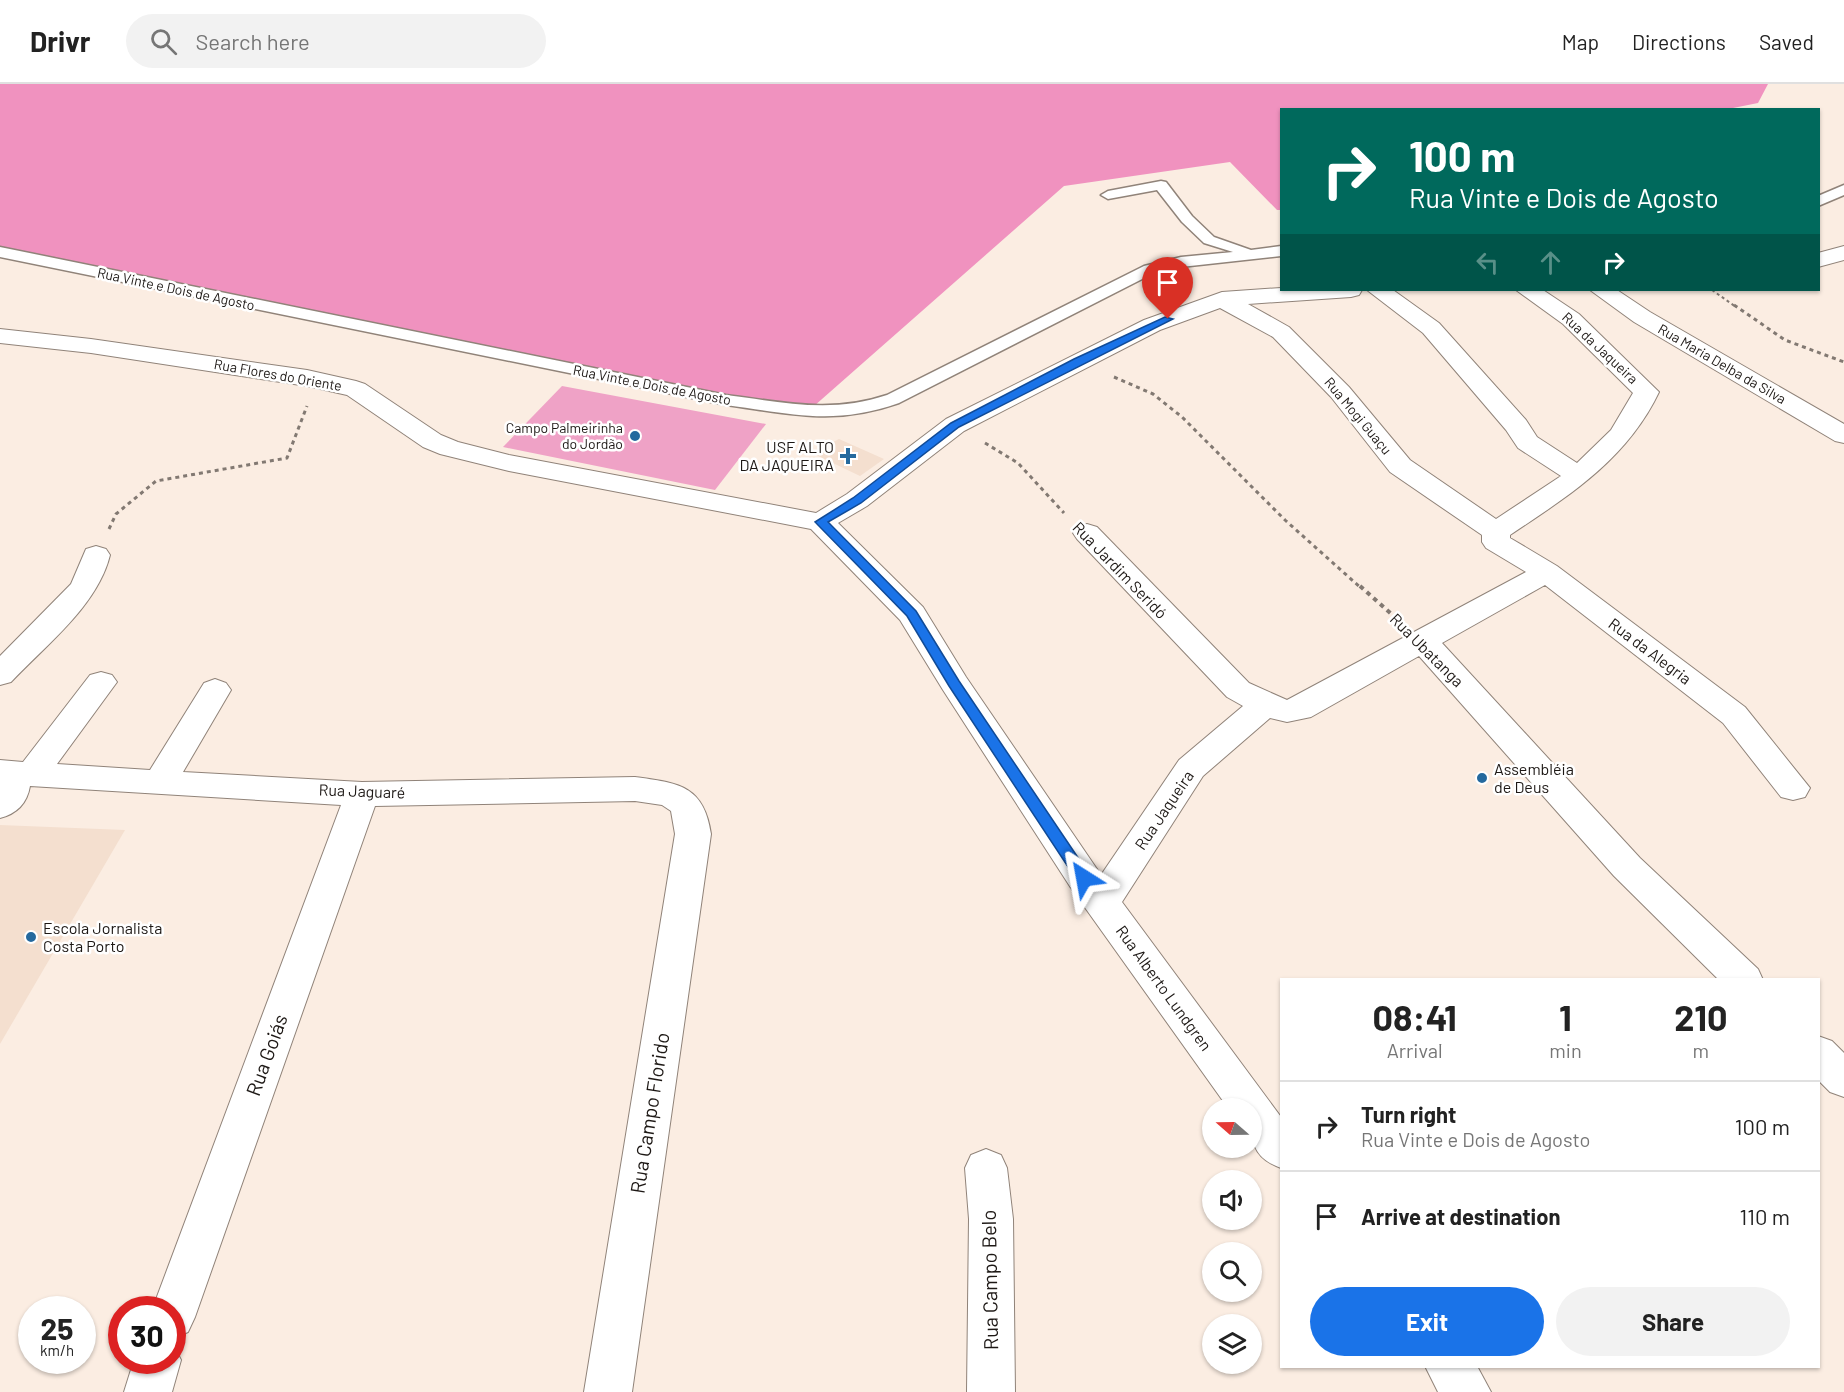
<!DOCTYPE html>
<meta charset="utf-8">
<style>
body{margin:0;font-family:Barlow,sans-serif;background:#f2f2f2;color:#222;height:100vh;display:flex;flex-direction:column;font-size:22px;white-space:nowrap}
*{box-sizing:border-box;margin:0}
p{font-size:20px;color:#767676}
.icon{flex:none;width:33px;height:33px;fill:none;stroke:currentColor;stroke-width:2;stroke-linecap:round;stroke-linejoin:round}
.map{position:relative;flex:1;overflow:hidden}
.panel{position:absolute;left:1280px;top:894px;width:540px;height:390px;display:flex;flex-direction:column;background:#fff;border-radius:0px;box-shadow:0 2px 4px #0004}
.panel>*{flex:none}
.guide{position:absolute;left:1280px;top:24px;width:540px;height:183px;border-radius:0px;box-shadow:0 2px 4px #0004;background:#00695c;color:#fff;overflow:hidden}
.needle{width:39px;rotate:290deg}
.tools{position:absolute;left:1202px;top:1014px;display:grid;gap:12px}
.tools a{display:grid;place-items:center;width:60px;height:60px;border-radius:50%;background:#fff;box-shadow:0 2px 4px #0004;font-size:30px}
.speed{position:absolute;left:18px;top:1212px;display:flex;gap:12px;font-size:30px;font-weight:700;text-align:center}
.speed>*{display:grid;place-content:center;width:78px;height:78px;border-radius:50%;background:#fff;box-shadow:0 2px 4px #0004;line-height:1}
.speed small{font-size:15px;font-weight:400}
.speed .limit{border:9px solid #d22;background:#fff;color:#111}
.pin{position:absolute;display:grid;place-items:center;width:51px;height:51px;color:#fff;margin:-62px -26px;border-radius:50% 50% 50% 0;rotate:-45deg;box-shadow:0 0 6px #0007}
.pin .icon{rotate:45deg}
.me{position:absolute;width:66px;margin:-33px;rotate:326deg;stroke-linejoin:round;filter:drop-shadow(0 0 4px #0008)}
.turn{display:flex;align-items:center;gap:21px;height:126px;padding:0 30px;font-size:27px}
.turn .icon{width:78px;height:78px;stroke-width:2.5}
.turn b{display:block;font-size:42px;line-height:51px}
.lanes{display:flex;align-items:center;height:57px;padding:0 30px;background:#0003;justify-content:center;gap:30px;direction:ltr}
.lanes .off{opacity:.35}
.eta{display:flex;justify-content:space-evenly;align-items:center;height:102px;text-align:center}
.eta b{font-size:36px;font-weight:700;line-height:42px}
.cta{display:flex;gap:12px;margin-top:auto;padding:12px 30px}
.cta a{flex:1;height:69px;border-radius:36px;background:#1a73e8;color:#fff;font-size:24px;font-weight:700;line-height:69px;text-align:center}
.cta a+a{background:#f2f2f2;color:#222}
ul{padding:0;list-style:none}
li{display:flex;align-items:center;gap:18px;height:90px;padding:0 30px;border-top:2px solid #e0e0e0}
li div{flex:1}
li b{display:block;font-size:22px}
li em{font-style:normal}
header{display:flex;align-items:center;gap:36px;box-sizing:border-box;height:84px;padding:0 30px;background:#fff;border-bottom:2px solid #e0e0e0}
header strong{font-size:28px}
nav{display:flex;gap:33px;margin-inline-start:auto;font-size:21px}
.search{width:420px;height:54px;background:#f2f2f2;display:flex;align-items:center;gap:15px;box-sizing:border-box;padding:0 21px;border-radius:33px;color:#767676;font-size:22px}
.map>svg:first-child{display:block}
.built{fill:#f4dfcf}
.green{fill:#efa2c6}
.forest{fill:#f092bf}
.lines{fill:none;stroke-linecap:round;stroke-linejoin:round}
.service-casing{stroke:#908379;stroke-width:3}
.minor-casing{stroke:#908379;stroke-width:2}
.path-far2{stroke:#827972;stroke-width:2;stroke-dasharray:3 3;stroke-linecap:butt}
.path-far1{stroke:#827972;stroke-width:3;stroke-dasharray:4 4;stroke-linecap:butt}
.path{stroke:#827972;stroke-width:4;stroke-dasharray:4.5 4.5;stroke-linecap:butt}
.service{fill:#fff;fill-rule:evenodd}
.minor{fill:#fff;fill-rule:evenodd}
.route{fill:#1a73e8;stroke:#114b97;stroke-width:1.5}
.poi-dot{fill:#24699e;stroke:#fff;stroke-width:2}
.labels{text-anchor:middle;stroke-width:5;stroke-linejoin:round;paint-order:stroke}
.far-street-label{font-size:14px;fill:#1d1815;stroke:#fff}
.far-poi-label{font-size:14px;fill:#1d1815;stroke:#fff;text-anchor:end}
.poi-label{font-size:16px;fill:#1d1815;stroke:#fff;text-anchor:start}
.street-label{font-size:16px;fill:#1d1815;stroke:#fff}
.near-street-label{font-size:20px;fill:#1d1815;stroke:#fff}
</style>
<header>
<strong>Drivr</strong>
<div class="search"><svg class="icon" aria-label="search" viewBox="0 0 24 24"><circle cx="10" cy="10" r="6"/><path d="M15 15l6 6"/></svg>Search here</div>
<nav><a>Map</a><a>Directions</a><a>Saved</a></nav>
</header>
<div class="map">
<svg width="1844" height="1308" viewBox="0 0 1844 1308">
<rect width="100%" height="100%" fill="#fbede2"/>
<!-- built -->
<g class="built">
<path d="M839,355L884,375L860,392L812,369Z"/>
<path d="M0,741L125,746L0,960Z"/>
</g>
<!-- green -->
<path class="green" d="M562,302L766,340L715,406L503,363Z"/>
<!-- forest -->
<path class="forest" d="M0,0H1768L1758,19L1728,25L1281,26V126H1277L1230,78L1064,102L805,330L0,170Z"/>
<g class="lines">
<!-- service casing -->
<g class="service-casing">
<g id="service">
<path d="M1161,97L1166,98L1192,132L1214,153L1251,166L1281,162V172L1181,183L1154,189L899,319C833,342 793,330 726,321L0,173V163L726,311C783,318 831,330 887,311L1144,182L1181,173L1233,168L1204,159L1182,138L1157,106L1108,115L1101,111L1108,107Z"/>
<path d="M1844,101V111L1818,122V112Z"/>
</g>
</g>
<!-- minor casing -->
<g class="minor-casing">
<g id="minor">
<path d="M1844,162V176L1818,183V169Z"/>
<path d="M1281,204L1362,206L1359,211L1351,213L1248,220L1289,243L1349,303L1410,376L1496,435L1561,392L1518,364L1506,346L1423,249L1367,206H1393L1439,239L1526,336L1537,353L1577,379L1611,346L1633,309L1563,240L1516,206H1543L1579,230L1659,308C1627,375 1570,411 1510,451V454L1557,482L1745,623L1810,704L1805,713L1793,716L1781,713L1723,639L1545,501L1442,559L1640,774L1758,885L1763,896H1719L1614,792L1419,572L1311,633L1287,638L1270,634L1203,692L1122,818L1281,1033V1084C1250,1073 1251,1054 1251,1024H1228L1071,804L943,606L900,536L811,445L509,387L440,370L423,363L347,311L307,302L91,269L0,259V245L91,255L307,286L356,297L365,300L441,351L458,358L509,371L816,429L847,410L946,335L1144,236L1222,208ZM1220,224L1273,253L1331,313L1390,388L1482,451V458L1486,464L1526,488L1287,616L1249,599L1097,443L1087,440L1077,443L1073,449L1077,455L1227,613L1243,622L1179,676L1101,791L966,593L923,523L838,439L867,422L964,347L1160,246Z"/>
<path d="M1590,206H1617L1650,228L1844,340V359L1835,357L1634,238Z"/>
<path d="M96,462L106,465L110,471C98,521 46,561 11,598L0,601V572L71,500L86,465Z"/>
<path d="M101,588L112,591L117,598L57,680L150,686L204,599L215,595L226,599L231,606L183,688L362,698L635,693C678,699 704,701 711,750L632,1308H584L675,750L671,727L662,721L635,717L375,722L195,1233L188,1248L172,1255V1226H152L341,721L30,702C27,720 16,730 0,734V676L23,678L90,591Z"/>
<path d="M1818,952L1832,957L1844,969V1013L1830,1008L1818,996Z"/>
<path d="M986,1065L1001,1071L1007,1084L1013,1135L1015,1308H967L969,1135L965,1084L971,1071Z"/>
<path d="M172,1259L181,1276L172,1308H124L134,1276H172Z"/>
<path d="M1425,1282H1477L1491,1308H1438Z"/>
</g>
</g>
<!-- path-far2 -->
<path class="path-far2" d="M1712,206L1736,223"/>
<!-- path-far1 -->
<g class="path-far1">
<path d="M1734,221L1785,256L1844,278"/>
<path d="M1114,293L1153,310L1182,333L1285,436L1361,504"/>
<path d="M985,359L1018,379L1064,429"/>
<path d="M109,445L116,430L156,397L287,374L307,322"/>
</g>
<!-- path -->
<path class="path" d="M1360,502L1396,534"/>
<!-- service -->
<use href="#service" class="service"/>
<!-- minor -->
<use href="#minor" class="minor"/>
</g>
<!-- route -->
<path class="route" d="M1165,233L1173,235L959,343L861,419L828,438L916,527L959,597L1089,790L1091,794L1089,798H1078L949,602L907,532L815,438L853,414L951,339L1074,275Z"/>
<!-- markers -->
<g class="poi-dot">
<circle cx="635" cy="352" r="6"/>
<path d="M845 363h6v6h6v6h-6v6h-6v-6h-6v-6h6z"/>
<circle cx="1482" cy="694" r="6"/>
<circle cx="31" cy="853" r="6"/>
</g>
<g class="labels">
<!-- far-street labels -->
<g class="far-street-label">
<text transform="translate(176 205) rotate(12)" y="5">Rua Vinte e Dois de Agosto</text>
<text transform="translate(1600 264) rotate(43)" y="5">Rua da Jaqueira</text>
<text transform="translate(1722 280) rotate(30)" y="5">Rua Maria Delba da Silva</text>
<text transform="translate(278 291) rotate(10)" y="5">Rua Flores do Oriente</text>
<text transform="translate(652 301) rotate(11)" y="5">Rua Vinte e Dois de Agosto</text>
<text transform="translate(1358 332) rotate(50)" y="5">Rua Mogi Guaçu</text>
</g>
<!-- far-poi labels -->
<g class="far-poi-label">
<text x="623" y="349">Campo Palmeirinha<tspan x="623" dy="16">do Jordão</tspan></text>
</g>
<!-- poi labels -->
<g class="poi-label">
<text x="834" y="369" text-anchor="end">USF ALTO<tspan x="834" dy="18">DA JAQUEIRA</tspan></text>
<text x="1494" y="691">Assembléia<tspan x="1494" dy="18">de Deus</tspan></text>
<text x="43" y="850">Escola Jornalista<tspan x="43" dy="18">Costa Porto</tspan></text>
</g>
<!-- street labels -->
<g class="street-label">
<text transform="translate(1120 486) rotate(46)" y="6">Rua Jardim Seridó</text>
<text transform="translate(1427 566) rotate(45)" y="6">Rua Ubatanga</text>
<text transform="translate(1650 567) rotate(37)" y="6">Rua da Alegria</text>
<text transform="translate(362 707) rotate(2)" y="6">Rua Jaguaré</text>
<text transform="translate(1164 726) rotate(-56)" y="6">Rua Jaqueira</text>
<text transform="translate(1164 904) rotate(54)" y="6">Rua Alberto Lundgren</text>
</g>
<!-- near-street labels -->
<g class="near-street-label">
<text transform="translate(267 971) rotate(-70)" y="7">Rua Goiás</text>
<text transform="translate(650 1029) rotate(-81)" y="7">Rua Campo Florido</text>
<text transform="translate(990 1196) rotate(-91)" y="7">Rua Campo Belo</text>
</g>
</g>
</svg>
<div class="tools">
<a><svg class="needle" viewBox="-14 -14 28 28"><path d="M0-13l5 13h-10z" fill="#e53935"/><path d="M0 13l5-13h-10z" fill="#767676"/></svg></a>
<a><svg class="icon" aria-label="sound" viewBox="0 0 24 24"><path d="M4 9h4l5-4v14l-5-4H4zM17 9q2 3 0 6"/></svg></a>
<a><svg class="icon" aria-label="search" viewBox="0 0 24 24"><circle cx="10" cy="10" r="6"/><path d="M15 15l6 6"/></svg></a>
<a><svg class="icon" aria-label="layers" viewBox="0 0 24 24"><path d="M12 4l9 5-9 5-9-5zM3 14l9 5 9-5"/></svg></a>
</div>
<div class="speed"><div>25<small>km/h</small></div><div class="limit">30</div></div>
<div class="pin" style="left:1168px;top:235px;background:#d93025"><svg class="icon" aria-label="arrive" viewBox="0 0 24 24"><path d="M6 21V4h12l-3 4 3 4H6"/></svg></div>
<svg class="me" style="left:1084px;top:794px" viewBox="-20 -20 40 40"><path d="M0-17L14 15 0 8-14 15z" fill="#1a73e8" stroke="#fff" stroke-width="4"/></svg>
<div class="guide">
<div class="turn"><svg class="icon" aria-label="right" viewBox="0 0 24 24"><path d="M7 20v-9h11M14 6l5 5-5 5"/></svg><div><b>100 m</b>Rua Vinte e Dois de Agosto</div></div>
<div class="lanes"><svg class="icon off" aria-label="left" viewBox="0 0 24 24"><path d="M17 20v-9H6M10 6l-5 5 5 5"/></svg><svg class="icon off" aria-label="ahead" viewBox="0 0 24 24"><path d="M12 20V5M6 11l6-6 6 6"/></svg><svg class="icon" aria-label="right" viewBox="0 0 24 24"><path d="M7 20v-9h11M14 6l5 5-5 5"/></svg></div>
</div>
<section class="panel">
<div class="eta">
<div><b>08:41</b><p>Arrival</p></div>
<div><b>1</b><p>min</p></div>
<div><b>210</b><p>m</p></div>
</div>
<ul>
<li><svg class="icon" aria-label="right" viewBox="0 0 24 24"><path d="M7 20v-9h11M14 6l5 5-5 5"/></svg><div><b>Turn right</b><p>Rua Vinte e Dois de Agosto</p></div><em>100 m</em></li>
<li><svg class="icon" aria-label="arrive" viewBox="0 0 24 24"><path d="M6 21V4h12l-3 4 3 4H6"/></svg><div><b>Arrive at destination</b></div><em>110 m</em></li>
</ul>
<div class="cta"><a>Exit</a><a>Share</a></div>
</section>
</div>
